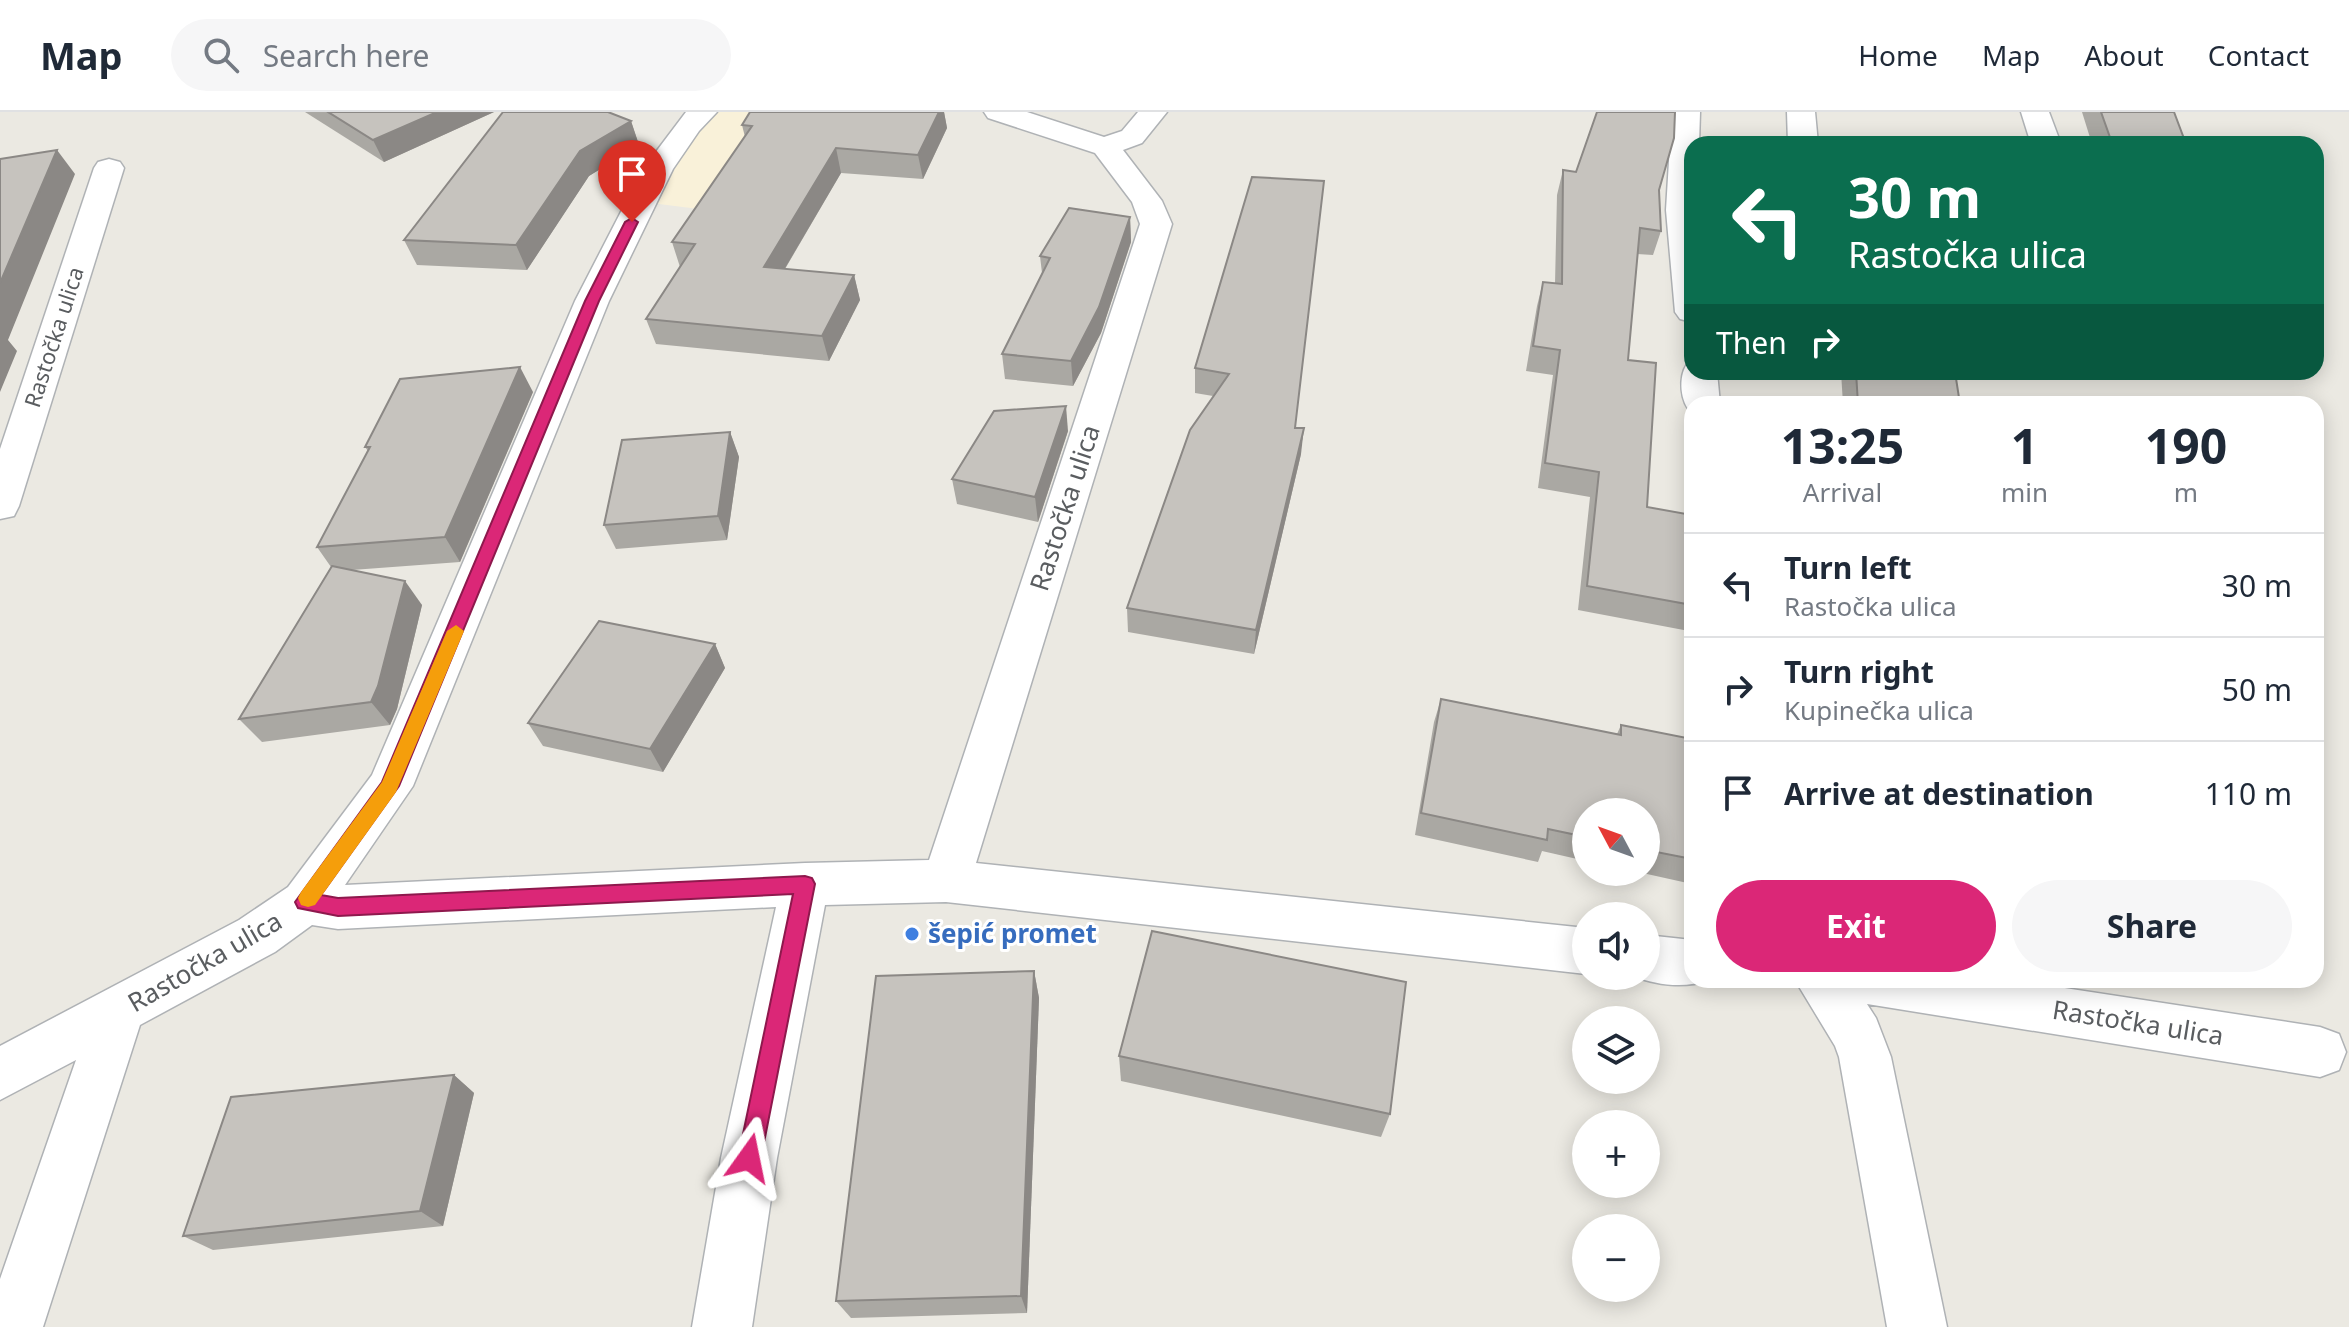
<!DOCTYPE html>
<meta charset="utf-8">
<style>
body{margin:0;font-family:"Noto Sans",sans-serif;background:#f6f6f7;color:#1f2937;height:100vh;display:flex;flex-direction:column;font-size:30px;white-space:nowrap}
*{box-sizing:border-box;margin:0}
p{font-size:26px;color:#747a83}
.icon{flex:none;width:44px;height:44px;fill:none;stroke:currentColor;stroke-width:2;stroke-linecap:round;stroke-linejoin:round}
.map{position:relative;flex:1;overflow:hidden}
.sheet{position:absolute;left:1684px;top:284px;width:640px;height:592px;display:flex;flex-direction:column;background:#fff;border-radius:24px;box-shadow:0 4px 20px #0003}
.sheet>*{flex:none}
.hud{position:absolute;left:1684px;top:24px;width:640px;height:244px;border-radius:24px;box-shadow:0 4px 20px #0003;background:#0b6e4f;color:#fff;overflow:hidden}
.needle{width:52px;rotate:311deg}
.controls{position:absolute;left:1572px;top:686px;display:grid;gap:16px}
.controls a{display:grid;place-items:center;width:88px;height:88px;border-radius:50%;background:#fff;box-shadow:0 4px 20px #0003;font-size:40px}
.pin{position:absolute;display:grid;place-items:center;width:68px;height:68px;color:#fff;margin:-82px -34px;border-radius:50% 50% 50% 0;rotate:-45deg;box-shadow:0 0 8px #0007}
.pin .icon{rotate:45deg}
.me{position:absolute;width:88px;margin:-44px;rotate:12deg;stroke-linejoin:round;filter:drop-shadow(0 0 6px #0008)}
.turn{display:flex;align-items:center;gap:28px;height:168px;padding:0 32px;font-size:36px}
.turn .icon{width:104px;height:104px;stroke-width:2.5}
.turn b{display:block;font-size:56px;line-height:68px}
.then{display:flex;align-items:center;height:76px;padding:0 32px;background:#0003;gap:16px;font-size:30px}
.eta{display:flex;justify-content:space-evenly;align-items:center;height:136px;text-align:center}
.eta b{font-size:48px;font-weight:700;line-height:56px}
.primary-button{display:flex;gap:16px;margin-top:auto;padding:16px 32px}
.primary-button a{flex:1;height:92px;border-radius:48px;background:#db2777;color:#fff;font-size:32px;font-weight:700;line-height:92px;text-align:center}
.primary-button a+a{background:#f6f6f7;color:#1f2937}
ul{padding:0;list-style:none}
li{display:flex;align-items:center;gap:24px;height:104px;padding:0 32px;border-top:2px solid #e0e1e3}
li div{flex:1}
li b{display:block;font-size:30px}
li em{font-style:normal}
header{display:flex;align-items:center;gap:48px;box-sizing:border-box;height:112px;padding:0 40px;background:#fff;border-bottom:2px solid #e0e1e3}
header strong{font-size:38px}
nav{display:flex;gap:44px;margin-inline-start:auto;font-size:28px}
.search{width:560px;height:72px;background:#f6f6f7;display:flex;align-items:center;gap:20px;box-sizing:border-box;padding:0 28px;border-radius:44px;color:#747a83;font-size:30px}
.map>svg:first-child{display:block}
.commercial{fill:#f9f1d9}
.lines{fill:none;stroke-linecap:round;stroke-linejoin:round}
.minor-casing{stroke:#afb2b5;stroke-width:3}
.minor{fill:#fff;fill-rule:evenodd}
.wall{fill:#aaa8a3}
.shaded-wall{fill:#8b8885}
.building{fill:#c6c3be;stroke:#8b8885;stroke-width:2}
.route{fill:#db2777;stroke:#8e194d;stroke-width:2}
.slow{fill:#f59e0b}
.shop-dot{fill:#3f7fe0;stroke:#fff;stroke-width:3}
.labels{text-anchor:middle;stroke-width:6;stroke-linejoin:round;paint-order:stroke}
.far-street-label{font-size:22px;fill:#5a5d60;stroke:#fff}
.street-label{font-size:26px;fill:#5a5d60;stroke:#fff}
.shop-label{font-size:26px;font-weight:bold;fill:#366cbe;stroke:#fff;text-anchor:start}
</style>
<header>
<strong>Map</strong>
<div class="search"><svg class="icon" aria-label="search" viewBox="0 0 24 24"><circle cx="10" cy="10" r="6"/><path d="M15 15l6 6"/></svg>Search here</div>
<nav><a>Home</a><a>Map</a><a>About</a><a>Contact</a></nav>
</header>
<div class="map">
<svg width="2349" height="1215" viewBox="0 0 2349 1215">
<rect width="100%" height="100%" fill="#ebe9e2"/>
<!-- commercial -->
<path class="commercial" d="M716,0H842L779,107L651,91L684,37Z"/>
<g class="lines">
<!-- minor casing -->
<g class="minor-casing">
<g id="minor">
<path d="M686,0H717L699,19L673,57L609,189L413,674L345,773L805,751L929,748L1140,112L1132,90L1095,41L988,6L984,0H1027L1104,25L1122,19L1138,0H1167L1142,31L1123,38L1162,89L1172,112L976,751L1586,816V862L946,790L825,793L777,1046L752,1215H692L721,1046L776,795L338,817L312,813L275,840L140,913L43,1215H0V1167L76,948L0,988V934L239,808L288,775L372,663L575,189L643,57Z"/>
<path d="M1672,0H1700L1699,32H1692V210L1680,207L1675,200L1666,98Z"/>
<path d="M1787,0H1815L1818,32H1788Z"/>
<path d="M2021,0H2049L2061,32H2031Z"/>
<path d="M109,47L120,50L124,56L19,394L14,404L0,407V337L94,56L98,50Z"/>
<path d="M1692,251V260H1717L1720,292H1692V301C1680,291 1678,265 1687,252Z"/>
<path d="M1646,823L1692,828V868H1708C1685,877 1656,873 1633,864H1646Z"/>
<path d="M1795,868H2013L2320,915L2339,922L2346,940L2339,958L2320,965L1867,892L1876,906L1891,945L1947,1215H1887L1839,945L1835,934Z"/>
</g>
</g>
<!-- minor -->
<use href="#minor" class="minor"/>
</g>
<!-- wall -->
<g class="wall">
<path d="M305,0H494L384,50Z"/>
<path d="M750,0H944L947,16L923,67L841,61L785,157L854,163L860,188L829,249L656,232L646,207L680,155L672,130L745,25L742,13Z"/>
<path d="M2082,0H2174L2186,32H2092Z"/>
<path d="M631,9L639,33L589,64L527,158L417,153L404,128Z"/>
<path d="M1563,58L1659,78L1661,119L1653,143L1637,142L1628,248L1647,395L1692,403V512L1689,519L1578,498L1590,385L1538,376L1553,263L1526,259L1537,194L1543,170L1555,172L1557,83Z"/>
<path d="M1252,65L1295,316L1301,342L1254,542L1128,520L1127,496L1213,284L1195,281V256Z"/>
<path d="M1130,105L1131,130L1101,221L1073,274L1005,267L1002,242L1042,161L1040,144Z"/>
<path d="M1841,260H1955L1960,292H1843Z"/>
<path d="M533,280L460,450L352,458L422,493L397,597L390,613L262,630L239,607L331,455L317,435L368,339L365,335Z"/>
<path d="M1068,319L1038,410L957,392L952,367Z"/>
<path d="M730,320L739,345L727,428L616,437L604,413Z"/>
<path d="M715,532L725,556L663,660L543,634L528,611Z"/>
<path d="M1441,587L1617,622L1621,613L1692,627V772L1638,760H1646V700H1586V749L1542,739L1538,750L1415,723L1434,610Z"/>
<path d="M1034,859L1039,886L1027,1201L851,1206L836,1189Z"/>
<path d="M1119,944L1390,1002L1381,1025L1121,969Z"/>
<path d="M454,963L474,981L443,1114L213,1138L183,1124Z"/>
</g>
<!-- shaded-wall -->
<g class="shaded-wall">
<path d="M437,0H494L384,50L373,28Z"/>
<path d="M939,0H944L947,16L923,67L918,43Z"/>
<path d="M631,9L639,33L589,64L527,158L516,133L580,39Z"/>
<path d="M836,36L841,61L771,180L764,155Z"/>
<path d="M57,38L75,62L8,228L17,239L0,280V171Z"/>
<path d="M1130,105L1131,130L1101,221L1073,274L1071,249Z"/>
<path d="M854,163L860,188L829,249L822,224Z"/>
<path d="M520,255L533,280L460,450L445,425Z"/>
<path d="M1066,294L1068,319L1038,410L1035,385Z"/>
<path d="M1304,316L1301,342L1254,542L1256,518Z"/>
<path d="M730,320L739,345L727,428L718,404Z"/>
<path d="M405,469L422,493L397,597L390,613L371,590Z"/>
<path d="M715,532L725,556L663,660L650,637Z"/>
<path d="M1034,859L1039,886L1027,1201L1021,1184Z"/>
<path d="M454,963L474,981L443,1114L420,1099Z"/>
</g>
<!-- building -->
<g class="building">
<path d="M328,0H437L373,28Z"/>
<path d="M503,0H608L631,9L580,39L516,133L404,128Z"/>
<path d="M750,0H939L918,43L836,36L764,155L854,163L822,224L646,207L695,132L672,130L752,14L742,13Z"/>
<path d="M1597,0H1675L1674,26L1659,78L1661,119L1640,116L1628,248L1656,251L1647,395L1692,403V493L1587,474L1599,360L1545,351L1560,238L1533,234L1543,170L1562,172L1563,58L1576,60Z"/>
<path d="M2101,0H2174L2186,32H2121L2112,31Z"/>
<path d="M57,38L0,171V47Z"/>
<path d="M1252,65L1324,69L1295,316H1304L1256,518L1127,496L1190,318L1229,262L1195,256Z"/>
<path d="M1069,96L1130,105L1099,195L1071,249L1002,242L1050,146L1040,144Z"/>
<path d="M520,255L445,425L317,435L370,335H365L400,267Z"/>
<path d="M1856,260H1955L1960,292H1858Z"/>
<path d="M1066,294L1035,385L952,367L994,299Z"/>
<path d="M730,320L718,404L604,413L622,328Z"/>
<path d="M332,454L405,469L378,574L371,590L239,607Z"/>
<path d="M599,509L715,532L650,637L528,611Z"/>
<path d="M1441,587L1621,623V613L1692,627V747L1646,738V700H1586V725L1548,717L1547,728L1421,701Z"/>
<path d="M1152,819L1406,870L1390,1002L1119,944Z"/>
<path d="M1034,859L1021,1184L836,1189L876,864Z"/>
<path d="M454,963L420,1099L183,1124L231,985Z"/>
</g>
<!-- route -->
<path class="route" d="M632,106L638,110L599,189L399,674L321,783L338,786L805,764L812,766L815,772L761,1046L757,1054L749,1058L741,1054L738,1046L793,782L338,804L298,796L295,790L382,670L585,189L625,110Z"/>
<!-- slow -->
<path class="slow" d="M456,513L464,519L396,680L315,793L308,795L301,793L298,786L301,780L382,670L447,519Z"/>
<!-- markers -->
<circle class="shop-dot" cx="912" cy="822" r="8"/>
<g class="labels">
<!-- far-street labels -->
<g class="far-street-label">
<text transform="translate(54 225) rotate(-72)" y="8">Rastočka ulica</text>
</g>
<!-- street labels -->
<g class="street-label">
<text transform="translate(1065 396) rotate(-72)" y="9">Rastočka ulica</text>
<text transform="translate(205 850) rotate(-30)" y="9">Rastočka ulica</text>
<text transform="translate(2138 911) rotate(9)" y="9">Rastočka ulica</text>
</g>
<!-- shop labels -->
<g class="shop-label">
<text x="928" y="831">šepić promet</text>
</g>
</g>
</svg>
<div class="controls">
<a><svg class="needle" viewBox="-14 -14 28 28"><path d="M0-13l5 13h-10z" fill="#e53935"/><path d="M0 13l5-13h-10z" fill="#747a83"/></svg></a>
<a><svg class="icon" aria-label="sound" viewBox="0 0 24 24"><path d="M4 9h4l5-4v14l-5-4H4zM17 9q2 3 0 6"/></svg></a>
<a><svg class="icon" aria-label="layers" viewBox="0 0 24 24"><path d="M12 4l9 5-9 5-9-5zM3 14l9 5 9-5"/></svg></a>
<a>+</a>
<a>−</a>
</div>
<div class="pin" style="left:632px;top:110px;background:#d93025"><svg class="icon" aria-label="arrive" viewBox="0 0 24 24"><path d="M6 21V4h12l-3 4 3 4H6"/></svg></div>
<svg class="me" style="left:749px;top:1046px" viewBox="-20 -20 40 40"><path d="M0-17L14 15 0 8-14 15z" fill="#db2777" stroke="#fff" stroke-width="4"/></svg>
<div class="hud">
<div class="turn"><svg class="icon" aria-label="left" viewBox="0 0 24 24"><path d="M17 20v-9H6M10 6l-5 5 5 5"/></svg><div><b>30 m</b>Rastočka ulica</div></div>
<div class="then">Then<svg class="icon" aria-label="right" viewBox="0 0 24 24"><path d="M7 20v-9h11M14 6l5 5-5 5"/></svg></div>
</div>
<section class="sheet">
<div class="eta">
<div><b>13:25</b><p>Arrival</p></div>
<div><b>1</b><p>min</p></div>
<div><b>190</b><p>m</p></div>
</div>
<ul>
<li><svg class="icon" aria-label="left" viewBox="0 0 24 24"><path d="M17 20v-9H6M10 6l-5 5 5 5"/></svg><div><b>Turn left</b><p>Rastočka ulica</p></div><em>30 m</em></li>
<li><svg class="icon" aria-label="right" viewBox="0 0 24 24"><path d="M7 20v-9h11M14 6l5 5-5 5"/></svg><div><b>Turn right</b><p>Kupinečka ulica</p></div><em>50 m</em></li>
<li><svg class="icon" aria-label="arrive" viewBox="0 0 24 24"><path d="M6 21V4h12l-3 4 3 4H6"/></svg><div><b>Arrive at destination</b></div><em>110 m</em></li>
</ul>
<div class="primary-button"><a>Exit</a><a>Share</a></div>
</section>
</div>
